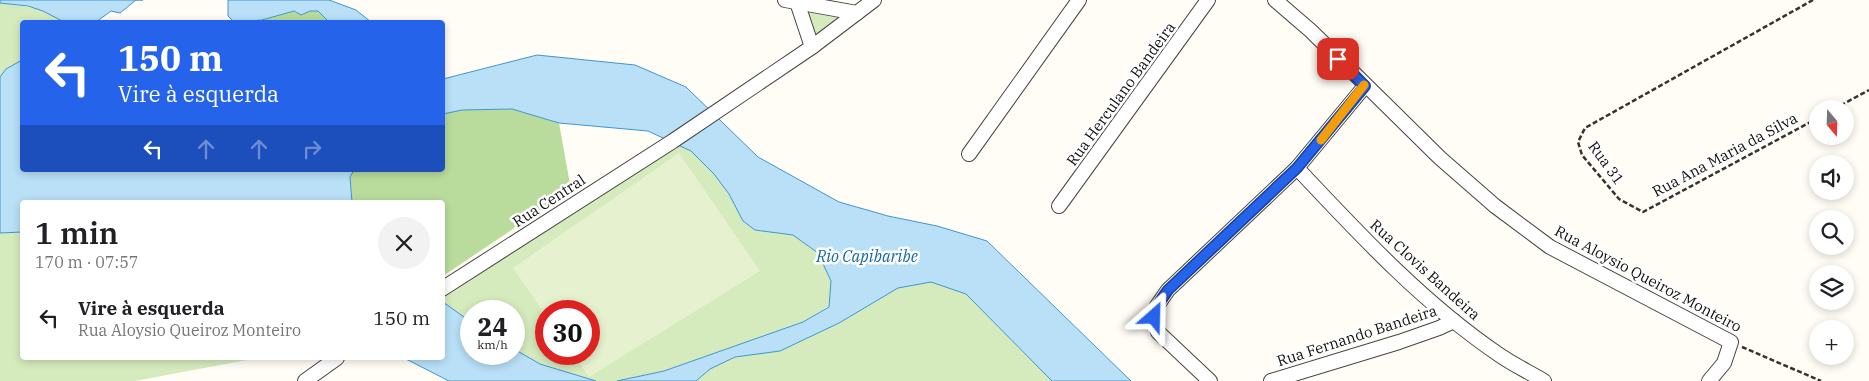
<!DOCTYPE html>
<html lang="pt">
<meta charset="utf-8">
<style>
body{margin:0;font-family:"IBM Plex Serif",serif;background:#f2f2f2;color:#202124;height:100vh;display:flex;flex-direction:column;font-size:19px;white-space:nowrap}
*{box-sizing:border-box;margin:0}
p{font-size:16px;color:#757577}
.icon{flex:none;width:28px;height:28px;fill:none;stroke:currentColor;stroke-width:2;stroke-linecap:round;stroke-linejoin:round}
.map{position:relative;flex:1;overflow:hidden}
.sheet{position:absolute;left:20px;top:200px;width:425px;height:160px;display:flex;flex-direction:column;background:#fff;border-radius:5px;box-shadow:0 2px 8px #0003}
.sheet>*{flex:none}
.guide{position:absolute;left:20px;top:20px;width:425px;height:152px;border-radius:5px;box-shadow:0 2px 8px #0003;background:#2563eb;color:#fff;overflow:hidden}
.needle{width:32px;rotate:161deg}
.controls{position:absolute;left:1809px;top:100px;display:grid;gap:10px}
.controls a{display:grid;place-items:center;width:45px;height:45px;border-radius:50%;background:#fff;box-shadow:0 2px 8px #0003;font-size:25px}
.speed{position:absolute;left:460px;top:300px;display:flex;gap:10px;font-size:25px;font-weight:700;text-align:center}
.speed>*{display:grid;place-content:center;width:65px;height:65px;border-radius:50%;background:#fff;box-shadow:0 2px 8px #0003;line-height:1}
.speed small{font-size:12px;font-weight:400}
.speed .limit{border:8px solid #d22;background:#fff;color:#111}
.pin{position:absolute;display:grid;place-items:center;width:42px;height:42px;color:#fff;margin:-21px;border-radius:10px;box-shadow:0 2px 8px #0006}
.me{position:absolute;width:55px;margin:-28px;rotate:25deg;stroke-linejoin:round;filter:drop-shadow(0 0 4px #0008)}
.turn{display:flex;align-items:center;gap:18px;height:105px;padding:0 15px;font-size:22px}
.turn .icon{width:65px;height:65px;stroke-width:2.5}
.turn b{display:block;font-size:35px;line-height:42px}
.lanes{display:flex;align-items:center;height:48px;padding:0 15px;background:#0003;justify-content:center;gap:25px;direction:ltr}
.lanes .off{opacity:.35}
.round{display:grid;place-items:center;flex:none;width:52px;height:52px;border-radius:26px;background:#f2f2f2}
.headline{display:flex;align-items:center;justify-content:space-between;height:85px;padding:0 15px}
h1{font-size:30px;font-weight:600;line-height:38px}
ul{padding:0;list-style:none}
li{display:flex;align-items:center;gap:15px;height:65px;padding:0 15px}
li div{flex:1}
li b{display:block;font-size:19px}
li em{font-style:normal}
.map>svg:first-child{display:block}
.green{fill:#d5ebbd;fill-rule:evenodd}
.forest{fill:#b9dc9c}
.pitch{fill:#e6f2cf}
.water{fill:#b9e0f7;stroke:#3f96cf}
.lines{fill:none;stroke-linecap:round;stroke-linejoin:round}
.street-casing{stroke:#444;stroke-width:16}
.path{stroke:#333;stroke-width:2.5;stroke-dasharray:5 2.5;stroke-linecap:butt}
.street{stroke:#fff;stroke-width:14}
.route-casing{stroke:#184099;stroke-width:12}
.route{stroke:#2563eb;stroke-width:9}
.slow{stroke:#f59e0b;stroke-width:9}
.labels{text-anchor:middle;stroke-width:5;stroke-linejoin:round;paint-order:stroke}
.street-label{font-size:15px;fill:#111;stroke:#fff}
.water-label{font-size:16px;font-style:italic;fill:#1768a6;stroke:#fff}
</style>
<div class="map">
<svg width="1869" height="381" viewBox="0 0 1869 381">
<rect width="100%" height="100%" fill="#fffdf5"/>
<!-- green -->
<g class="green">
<path d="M0,3C21,6 48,7 64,22H22V60L0,77Z"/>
<path d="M807,8L839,18L814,36Z"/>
<path d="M678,145L691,151L714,174L729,194L743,221L755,230L793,235L818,253L831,281L829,306L803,322L664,371L617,381H596L540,364L514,349V311H471V322L443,302V298ZM546,311H589V354H546Z"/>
<path d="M22,232V358H257L135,381H0V233Z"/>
<path d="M931,282L966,294L1052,381H696L710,369L735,357L780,350L839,323L898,288Z"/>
</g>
<!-- forest -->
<g class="forest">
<path d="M294,11L301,15L310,11H318L329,22H245L249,20H262Z"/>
<path d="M512,109L559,123L571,190L443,276L442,202H352L350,177L354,170H442L443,114L462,110Z"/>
</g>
<!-- pitch -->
<path class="pitch" d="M679,153L760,271L589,377L573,354H589V311H546V316L513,268Z"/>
<!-- water -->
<g class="water">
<path d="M0,0H143H136L120,13L111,11L96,22H64L43,11L28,6L0,3Z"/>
<path d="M228,0H329L356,10L371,22H329L318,11H310L301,15L294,11L262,20L234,22L228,16Z"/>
<path d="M537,55L635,65L686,87L758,157L839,202L888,216L937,226L987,241L1131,381H1052L966,294L931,282L898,288L839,323L780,351L735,357L710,369L696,381H617L664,371L803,322L829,307L831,281L818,253L793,235L755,230L743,221L729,194L714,174L691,151L648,131L559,123L512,109L462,110L443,114V79Z"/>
<path d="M22,60V170H354L350,177L352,202H22V232L0,233V77L6,69Z"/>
<path d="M443,302L471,322V354H514V349L540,364L596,381H449L404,358H442Z"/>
</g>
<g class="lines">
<!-- street casing -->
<g class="street-casing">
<g id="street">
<path d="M785,0L857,13"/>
<path d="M1275,0L1311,31L1440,158L1495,206L1550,247L1731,342L1724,363L1709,381"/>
<path d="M797,2L812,47"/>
<path d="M969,154L1079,0"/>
<path d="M1297,168C1359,234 1423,303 1498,354C1512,364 1529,372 1544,381"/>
<path d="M1059,206L1208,0"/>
<path d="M442,289L673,141L812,47L874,0"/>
<path d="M305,381L337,358"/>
<path d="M1210,381L1158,332L1154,317L1157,306L1168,290L1297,168L1365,86"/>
<path d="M1271,381L1399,342L1439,328L1454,321"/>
</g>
</g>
<!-- path -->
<g class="path">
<path d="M1813,0L1585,128L1578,142L1582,155L1619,199L1643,212L1818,118"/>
<path d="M1834,109L1869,90"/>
<path d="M1742,347L1821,381"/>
</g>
<!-- street -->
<use href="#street" class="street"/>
</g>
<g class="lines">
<!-- route casing -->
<g class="route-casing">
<path id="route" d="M1154,317L1157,306L1168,290L1297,168L1365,86L1338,59"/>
</g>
<!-- route -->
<use href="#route" class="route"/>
<!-- slow -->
<path class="slow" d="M1321,140L1364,85"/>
</g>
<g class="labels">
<!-- street labels -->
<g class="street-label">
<text transform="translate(1121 94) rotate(-54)" y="5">Rua Herculano Bandeira</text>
<text transform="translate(1725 155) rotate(-28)" y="5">Rua Ana Maria da Silva</text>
<text transform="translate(1606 163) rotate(54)" y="5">Rua 31</text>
<text transform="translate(549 201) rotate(-33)" y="5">Rua Central</text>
<text transform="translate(1425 270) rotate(42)" y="5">Rua Clovis Bandeira</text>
<text transform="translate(1648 279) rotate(28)" y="5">Rua Aloysio Queiroz Monteiro</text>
<text transform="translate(1357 336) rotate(-18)" y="5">Rua Fernando Bandeira</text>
</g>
<!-- water labels -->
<g class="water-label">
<text x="867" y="262">Rio Capibaribe</text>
</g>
</g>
</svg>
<div class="controls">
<a><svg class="needle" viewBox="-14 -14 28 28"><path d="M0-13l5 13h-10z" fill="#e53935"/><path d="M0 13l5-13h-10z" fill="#757577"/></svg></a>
<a><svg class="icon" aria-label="sound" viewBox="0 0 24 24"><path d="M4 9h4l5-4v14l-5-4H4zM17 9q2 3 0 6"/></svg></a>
<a><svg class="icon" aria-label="search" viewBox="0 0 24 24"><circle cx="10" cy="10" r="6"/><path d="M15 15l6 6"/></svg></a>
<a><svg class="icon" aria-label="layers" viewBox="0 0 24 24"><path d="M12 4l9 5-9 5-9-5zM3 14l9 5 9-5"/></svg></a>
<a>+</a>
</div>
<div class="speed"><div>24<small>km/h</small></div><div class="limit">30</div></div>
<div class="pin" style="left:1338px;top:59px;background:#d93025"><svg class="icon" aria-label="arrive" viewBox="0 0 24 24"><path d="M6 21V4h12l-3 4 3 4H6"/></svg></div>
<svg class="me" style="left:1154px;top:317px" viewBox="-20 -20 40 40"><path d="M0-17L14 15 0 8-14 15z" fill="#2563eb" stroke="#fff" stroke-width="4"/></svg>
<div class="guide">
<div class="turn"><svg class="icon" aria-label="left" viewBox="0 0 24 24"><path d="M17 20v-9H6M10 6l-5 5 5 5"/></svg><div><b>150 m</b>Vire à esquerda</div></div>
<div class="lanes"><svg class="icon" aria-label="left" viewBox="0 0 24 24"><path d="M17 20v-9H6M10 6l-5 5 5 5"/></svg><svg class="icon off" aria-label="ahead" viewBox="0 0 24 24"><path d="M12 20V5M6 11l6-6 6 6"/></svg><svg class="icon off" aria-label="ahead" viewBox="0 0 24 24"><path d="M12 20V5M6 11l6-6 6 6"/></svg><svg class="icon off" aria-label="right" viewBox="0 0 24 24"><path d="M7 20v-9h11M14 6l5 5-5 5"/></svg></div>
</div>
<section class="sheet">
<div class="headline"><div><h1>1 min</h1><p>170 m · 07:57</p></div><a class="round"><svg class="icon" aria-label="close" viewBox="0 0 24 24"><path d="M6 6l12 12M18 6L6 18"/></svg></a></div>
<ul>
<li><svg class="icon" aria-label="left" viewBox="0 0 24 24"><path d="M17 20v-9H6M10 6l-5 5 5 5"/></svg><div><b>Vire à esquerda</b><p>Rua Aloysio Queiroz Monteiro</p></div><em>150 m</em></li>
</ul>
</section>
</div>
